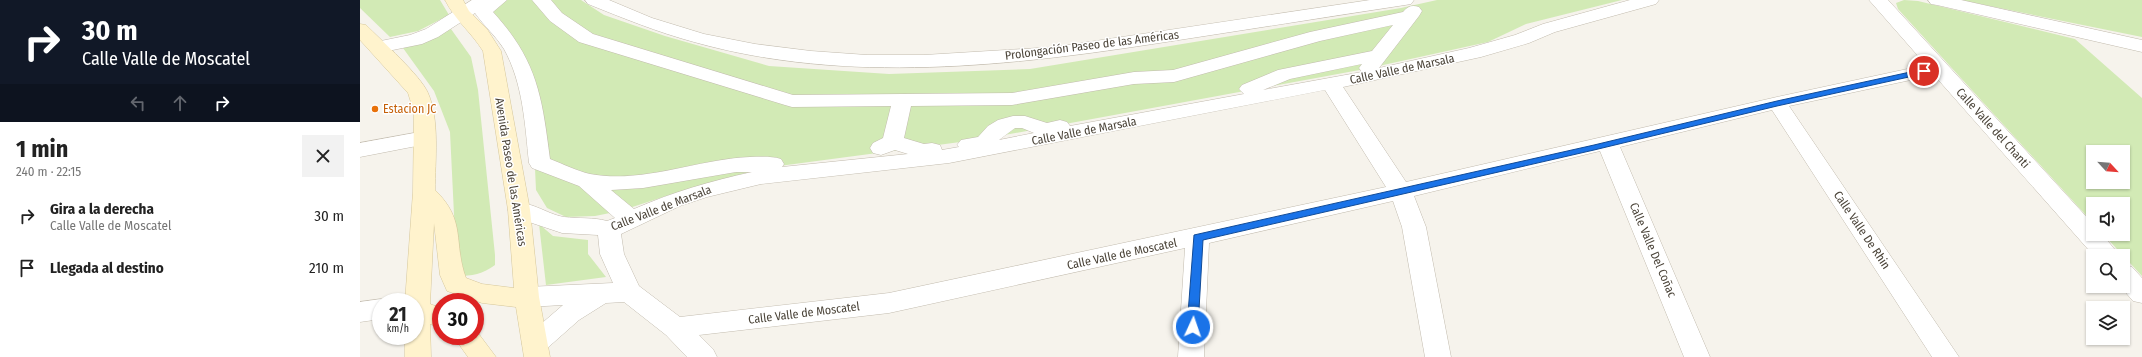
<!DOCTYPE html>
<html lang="es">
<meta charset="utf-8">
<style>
body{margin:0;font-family:"Fira Sans Condensed",sans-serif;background:#f2f2f2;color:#222;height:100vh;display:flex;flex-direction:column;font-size:15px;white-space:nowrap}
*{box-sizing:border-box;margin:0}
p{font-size:13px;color:#767676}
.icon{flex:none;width:22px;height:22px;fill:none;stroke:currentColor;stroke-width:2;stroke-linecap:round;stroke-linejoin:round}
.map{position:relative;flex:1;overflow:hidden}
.panel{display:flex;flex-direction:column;background:#fff;width:360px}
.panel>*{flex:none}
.top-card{background:#111827;color:#fff;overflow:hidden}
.needle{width:26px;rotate:116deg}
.controls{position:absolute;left:1726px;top:145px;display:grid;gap:8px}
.controls a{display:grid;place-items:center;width:44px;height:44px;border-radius:0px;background:#fff;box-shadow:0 1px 3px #0004;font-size:20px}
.speed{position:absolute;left:12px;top:293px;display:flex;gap:8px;font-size:20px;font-weight:700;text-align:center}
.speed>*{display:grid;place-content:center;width:52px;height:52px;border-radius:50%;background:#fff;box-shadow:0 1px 3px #0004;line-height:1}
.speed small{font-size:10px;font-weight:400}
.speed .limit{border:6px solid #d22;background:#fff;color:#111}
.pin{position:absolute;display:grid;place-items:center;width:34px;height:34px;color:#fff;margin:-17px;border:2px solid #fff;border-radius:50%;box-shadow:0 1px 4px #0007}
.me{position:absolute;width:44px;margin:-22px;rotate:3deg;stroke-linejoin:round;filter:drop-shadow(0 0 3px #0008)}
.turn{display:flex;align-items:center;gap:14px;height:84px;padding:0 16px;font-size:18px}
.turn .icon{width:52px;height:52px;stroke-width:2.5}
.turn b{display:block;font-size:28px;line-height:34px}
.lanes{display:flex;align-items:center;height:38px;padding:0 16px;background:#0003;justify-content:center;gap:20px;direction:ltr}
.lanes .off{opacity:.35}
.round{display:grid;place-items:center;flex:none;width:42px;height:42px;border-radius:0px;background:#f2f2f2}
.overview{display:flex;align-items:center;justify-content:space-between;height:68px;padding:0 16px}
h1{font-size:24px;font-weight:700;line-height:30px}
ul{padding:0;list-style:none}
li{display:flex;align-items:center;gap:12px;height:52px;padding:0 16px}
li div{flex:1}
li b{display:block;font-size:15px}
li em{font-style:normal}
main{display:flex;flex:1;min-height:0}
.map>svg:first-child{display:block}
.green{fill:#d2eab5;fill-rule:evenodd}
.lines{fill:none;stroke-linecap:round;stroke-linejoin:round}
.street-casing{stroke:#c2bbae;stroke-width:1}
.secondary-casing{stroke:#d6c79b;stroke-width:1}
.street{fill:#fff;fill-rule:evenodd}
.secondary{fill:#fff3cd;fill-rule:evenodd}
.route{fill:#1a73e8;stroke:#114b97}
.food-dot{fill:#e8710a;stroke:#fff;stroke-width:1.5}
.labels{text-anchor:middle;stroke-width:3;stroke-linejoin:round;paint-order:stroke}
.street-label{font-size:12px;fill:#4b4439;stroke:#fff}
.food-label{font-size:12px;fill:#c56008;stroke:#fff;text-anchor:start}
</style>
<main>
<section class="panel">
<div class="top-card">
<div class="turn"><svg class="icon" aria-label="right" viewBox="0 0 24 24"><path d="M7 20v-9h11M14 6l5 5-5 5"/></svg><div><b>30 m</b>Calle Valle de Moscatel</div></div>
<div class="lanes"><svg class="icon off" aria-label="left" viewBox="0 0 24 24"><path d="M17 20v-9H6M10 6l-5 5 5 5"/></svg><svg class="icon off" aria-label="ahead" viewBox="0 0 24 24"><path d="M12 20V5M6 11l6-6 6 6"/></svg><svg class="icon" aria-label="right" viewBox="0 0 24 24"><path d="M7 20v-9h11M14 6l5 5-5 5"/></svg></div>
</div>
<div class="overview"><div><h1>1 min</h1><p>240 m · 22:15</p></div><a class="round"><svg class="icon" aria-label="close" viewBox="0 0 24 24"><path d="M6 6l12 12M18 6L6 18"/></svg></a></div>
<ul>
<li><svg class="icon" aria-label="right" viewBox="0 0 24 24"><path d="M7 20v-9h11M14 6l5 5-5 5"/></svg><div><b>Gira a la derecha</b><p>Calle Valle de Moscatel</p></div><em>30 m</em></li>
<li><svg class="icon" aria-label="arrive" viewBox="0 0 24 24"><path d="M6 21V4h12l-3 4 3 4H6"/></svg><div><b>Llegada al destino</b></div><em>210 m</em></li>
</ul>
</section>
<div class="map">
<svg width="1782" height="357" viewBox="0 0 1782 357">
<rect width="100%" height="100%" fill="#f6f3ec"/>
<!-- green -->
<g class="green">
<path d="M0,0H80L89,15L58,31L30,37L0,8Z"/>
<path d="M133,0H221L244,15L305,36L409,66L529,74L670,69L1041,8L1077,0H1262L1166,24L1128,42L1005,69L623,139L404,168L331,188L260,211L235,216L206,217L187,208L176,190L172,104L151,49L124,11Z"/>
<path d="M1544,0L1558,1L1715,39L1782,98V276L1743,234H1763V204H1733V223L1538,9L1536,3ZM1733,152H1763V182H1733Z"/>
<path d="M1600,0H1782V37Z"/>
<path d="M91,29L111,57L118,90L135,255V265C123,274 112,276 97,276L90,132L74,91L43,48Z"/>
<path d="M179,224L193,236L228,240V254L246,277L186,285Z"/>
</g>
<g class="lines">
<!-- street casing -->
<g class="street-casing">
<g id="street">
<path d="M112,0H147L133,12C177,60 182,96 190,159C203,164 217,171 230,174C283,184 338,159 390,157C401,157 411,156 421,159L424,164L422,167L548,154L535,150L521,155L513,153L510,148L513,143L523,138L531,106L432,107L425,105L219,42L190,21L172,0H191L202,13L233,34L433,95L652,93L774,72L813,70L950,32L1043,12C1048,6 1052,5 1059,7L1062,11L1059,16L1019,68L1109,48L1155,35L1183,24L1270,0H1299L1296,4L1195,32L1169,43L1121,57L983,87L1046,182L1417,97L1566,65L1509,0H1528L1733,224V234H1742L1760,256H1734L1574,75L1429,106L1599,357H1572L1412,110L1260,147L1350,357H1324L1240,151L1054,196L1066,227L1091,357H1065L1042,227L1033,201L849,243L844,357H818L825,248L529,313L339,335L353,349L357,357H327L306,335L264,302L246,303L219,320L184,351L175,354L166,351L162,344L166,337L203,305L167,307L158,304L155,297L158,290L167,287L253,283L240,254L238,235L202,233L151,216L148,210L151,204C169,199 186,214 204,217C219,219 233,217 247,221L255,218L219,186L172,168L169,163C165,125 163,83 144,49C136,36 124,26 115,13L78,37L62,44L18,53L11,51L9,47L11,43L50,35L66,29ZM1033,25L1012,51L918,70L882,85L879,89L884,94L710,126L707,122L700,120L687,123L665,116H653L638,120L628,126L618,137L601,140L597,145L599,147L582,150L580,145L572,143L564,144L544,138L551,106L652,105L774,84L814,82L960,41ZM1002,64L999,68L1002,72L903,90L930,79ZM965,90L1026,187L529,293L320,317L279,286L264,254L261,234L320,206L347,197L401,184L589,163ZM655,128H662L674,133L639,140ZM376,172H392C351,181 313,192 274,209L251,190L283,188Z"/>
<path d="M225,0H249L292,18L344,34L395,44L451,51L507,55H564L695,47L1010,0H1054L1051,4L1045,5C965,17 886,30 806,42C651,66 487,85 334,42C297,32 263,18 228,4Z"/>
<path d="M1568,0H1601L1782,40V52L1577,5L1571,4Z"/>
<path d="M65,131L72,133L75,138L72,143L0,157V143Z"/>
<path d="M1763,264L1772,267L1782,278V303L1773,301L1760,286H1763Z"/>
<path d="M21,299L30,302H21V319L0,322V302Z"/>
</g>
</g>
<!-- secondary casing -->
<g class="secondary-casing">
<g id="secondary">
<path d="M85,0H103L109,11L127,29L141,51L170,210L179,297L190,357H164L156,307L122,303L87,291L80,275L74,223L70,304L81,308V328L70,324L71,357H45V336H55V302H45L53,192L54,112L48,93L0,40V24L6,25C21,40 61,76 68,93C80,120 75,161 75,190C107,221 93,243 106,278L122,284L154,288L148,210L123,51C111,32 95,20 85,0Z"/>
<path d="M115,329L136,357H108L93,336H115Z"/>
</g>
</g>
<!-- street -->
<use href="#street" class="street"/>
<!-- secondary -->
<use href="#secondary" class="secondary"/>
</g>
<!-- route -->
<path class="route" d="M1564,69L1568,71L1567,73L1417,106L1234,150L843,240L838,327L833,331L827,327L834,235L1234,145L1417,101Z"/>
<!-- markers -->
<circle class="food-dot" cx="15" cy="109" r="4"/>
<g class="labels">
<!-- street labels -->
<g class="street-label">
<text transform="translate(732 45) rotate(-7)" y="4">Prolongación Paseo de las Américas</text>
<text transform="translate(1042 69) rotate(-12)" y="4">Calle Valle de Marsala</text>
<text transform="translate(1633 128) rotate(48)" y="4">Calle Valle del Chanti</text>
<text transform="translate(724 131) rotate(-11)" y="4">Calle Valle de Marsala</text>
<text transform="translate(151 172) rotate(81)" y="4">Avenida Paseo de las Américas</text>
<text transform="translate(301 208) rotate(-21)" y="4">Calle Valle de Marsala</text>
<text transform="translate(1502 230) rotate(56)" y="4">Calle Valle De Rhin</text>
<text transform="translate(1293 250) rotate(67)" y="4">Calle Valle Del Coñac</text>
<text transform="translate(762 254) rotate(-12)" y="4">Calle Valle de Moscatel</text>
<text transform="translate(444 313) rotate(-7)" y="4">Calle Valle de Moscatel</text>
</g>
<!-- food labels -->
<g class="food-label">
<text x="23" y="113">Estacion JC</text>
</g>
</g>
</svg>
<div class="controls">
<a><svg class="needle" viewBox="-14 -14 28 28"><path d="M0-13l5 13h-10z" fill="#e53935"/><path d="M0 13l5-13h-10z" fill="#767676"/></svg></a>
<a><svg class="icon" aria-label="sound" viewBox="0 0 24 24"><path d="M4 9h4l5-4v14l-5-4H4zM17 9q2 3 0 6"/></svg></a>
<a><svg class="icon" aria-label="search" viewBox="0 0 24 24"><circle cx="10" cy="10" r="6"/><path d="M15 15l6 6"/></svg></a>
<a><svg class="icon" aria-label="layers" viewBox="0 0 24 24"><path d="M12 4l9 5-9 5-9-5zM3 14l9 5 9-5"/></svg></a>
</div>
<div class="speed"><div>21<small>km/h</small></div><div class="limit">30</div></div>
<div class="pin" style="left:1564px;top:71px;background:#d93025"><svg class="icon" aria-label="arrive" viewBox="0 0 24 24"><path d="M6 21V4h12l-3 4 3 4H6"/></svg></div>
<svg class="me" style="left:833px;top:327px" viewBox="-20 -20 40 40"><circle r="17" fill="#1a73e8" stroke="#fff" stroke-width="3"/><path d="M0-11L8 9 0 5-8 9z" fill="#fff"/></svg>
</div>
</main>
